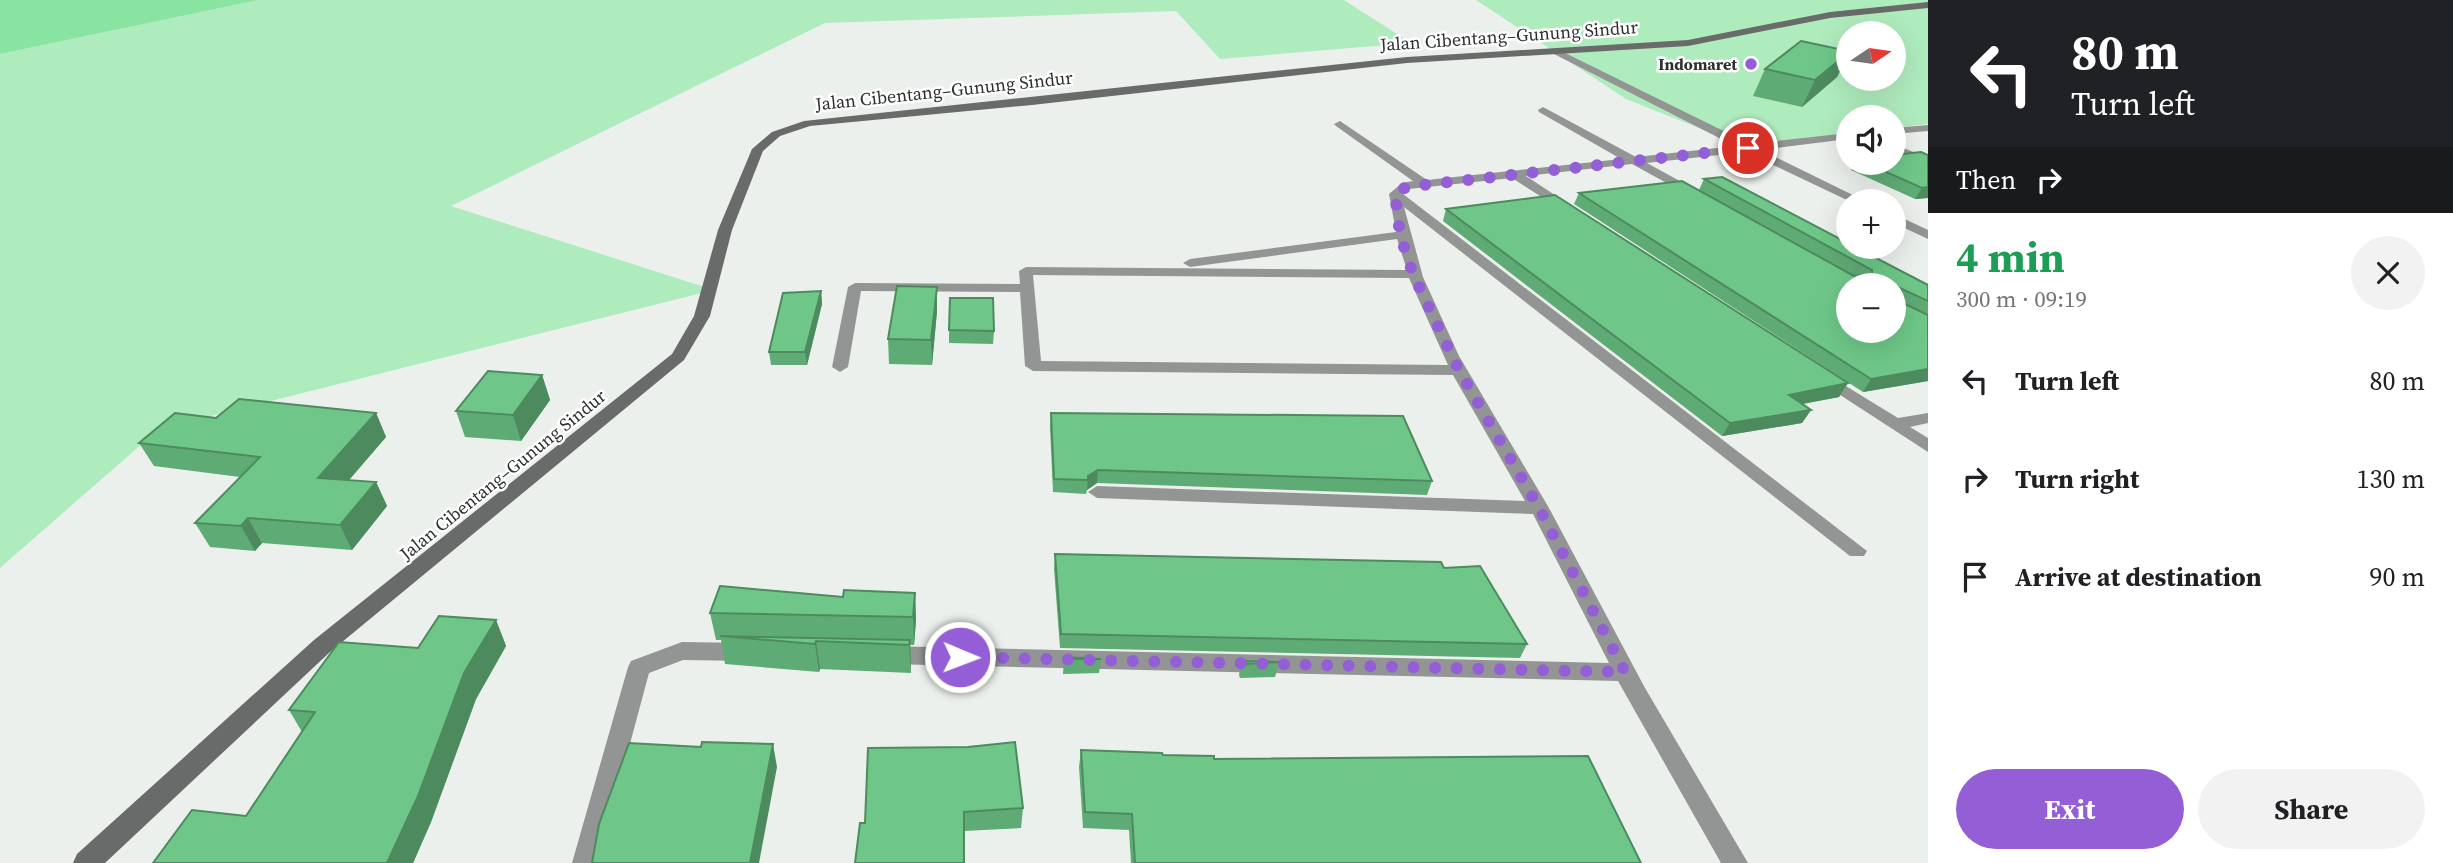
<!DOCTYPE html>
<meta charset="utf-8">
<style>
body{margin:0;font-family:"Source Serif 4",serif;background:#f2f2f2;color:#202124;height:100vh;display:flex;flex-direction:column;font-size:26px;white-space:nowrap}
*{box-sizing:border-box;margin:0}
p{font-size:23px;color:#757577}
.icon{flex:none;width:38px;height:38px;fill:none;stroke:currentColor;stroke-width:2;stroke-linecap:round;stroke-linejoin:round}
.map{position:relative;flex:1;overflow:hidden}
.drawer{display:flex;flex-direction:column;background:#fff;width:525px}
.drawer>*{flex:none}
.top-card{background:#202124;color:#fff;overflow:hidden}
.needle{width:46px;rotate:77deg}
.tools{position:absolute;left:1836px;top:21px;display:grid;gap:14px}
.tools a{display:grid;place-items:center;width:70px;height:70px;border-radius:50%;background:#fff;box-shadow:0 7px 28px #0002;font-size:35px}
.pin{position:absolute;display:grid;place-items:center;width:60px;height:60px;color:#fff;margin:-30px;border:4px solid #fff;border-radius:50%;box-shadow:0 2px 7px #0007}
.me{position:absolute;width:77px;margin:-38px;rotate:91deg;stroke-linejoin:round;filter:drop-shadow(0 0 5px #0008)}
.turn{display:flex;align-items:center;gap:24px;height:147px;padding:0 28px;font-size:32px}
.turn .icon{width:91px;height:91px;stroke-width:2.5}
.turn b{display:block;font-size:49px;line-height:60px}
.then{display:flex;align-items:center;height:66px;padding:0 28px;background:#0003;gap:14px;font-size:26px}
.round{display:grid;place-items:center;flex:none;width:74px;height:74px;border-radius:37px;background:#f2f2f2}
.head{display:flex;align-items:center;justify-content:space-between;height:119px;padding:0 28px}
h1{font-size:42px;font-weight:700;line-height:52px;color:#1e9e55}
.button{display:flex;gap:14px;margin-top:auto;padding:14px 28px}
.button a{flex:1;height:80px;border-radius:42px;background:#945ed7;color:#fff;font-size:28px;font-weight:700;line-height:80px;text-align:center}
.button a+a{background:#f2f2f2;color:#202124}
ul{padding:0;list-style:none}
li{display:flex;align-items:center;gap:21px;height:98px;padding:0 28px}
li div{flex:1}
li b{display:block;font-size:26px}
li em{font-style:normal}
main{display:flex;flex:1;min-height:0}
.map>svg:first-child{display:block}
.green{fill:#afecbd;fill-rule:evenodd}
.water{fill:#89e3a1}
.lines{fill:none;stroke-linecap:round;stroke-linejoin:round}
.street{fill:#939594;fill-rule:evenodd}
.secondary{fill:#686b69;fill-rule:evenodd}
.wall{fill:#5fab75}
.shaded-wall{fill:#4d8b5f}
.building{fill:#6ec788;stroke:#4d8b5f;stroke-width:2;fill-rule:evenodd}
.route{stroke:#945ed7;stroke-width:12;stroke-dasharray:0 21.6}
.poi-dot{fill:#945ed7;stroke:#fff;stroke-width:2.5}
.labels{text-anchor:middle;stroke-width:5;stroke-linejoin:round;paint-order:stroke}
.far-poi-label{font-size:16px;font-weight:bold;fill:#2d2f2e;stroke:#fff;text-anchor:end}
.street-label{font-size:18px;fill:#2d2f2e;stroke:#fff}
</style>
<main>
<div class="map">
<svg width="1928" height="863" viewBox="0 0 1928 863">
<rect width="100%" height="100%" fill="#ebf0ec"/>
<!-- green -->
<g class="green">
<path d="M258,0H1344L1411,43L1220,59L1176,11L825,23L451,206L714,290L159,429L0,568V54Z"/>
<path d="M1476,0H1928V124L1894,128V117H1848V133L1744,146L1626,99ZM1848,33H1894V79H1848Z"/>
</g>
<!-- water -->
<path class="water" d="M0,0H258L0,54Z"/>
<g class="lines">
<!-- street -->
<g class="street">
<path d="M1557,49L1750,144L1848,133V139L1761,150L1865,201H1849L1746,152L1647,163L1696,190V196L1692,197L1632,164L1526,176L1570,205V211L1565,212L1512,178L1409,189L1403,194L1867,551L1864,556H1850L1404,207L1423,277L1459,356L1549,508L1645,688L1748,863H1721L1618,681L887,664L879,661L876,655L879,649L887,646L1609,663L1533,514L1097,498L1088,492L1097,486L1525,501L1453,375L1033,371L1025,366L1020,292L861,291L848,367L840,372L832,367L848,287L855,283L1020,284L1019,271L1026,267L1407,270L1397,239L1190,267L1183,263L1190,259L1396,232L1389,194L1402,183L1413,181L1336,126L1334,124L1340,121L1427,180L1621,159L1539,112L1538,110L1543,107L1636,157L1735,146L1554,54V50ZM1033,275L1409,278L1448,365L1041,361Z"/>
<path d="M1928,125V131L1894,134V128Z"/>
<path d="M1894,144L1928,158V166L1894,151Z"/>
<path d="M1894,214L1928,230V239L1894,223Z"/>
<path d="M1823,372L1898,418L1928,413V423L1910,427L1928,438V452L1817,380L1815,377Z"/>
<path d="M682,642L747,643L755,646L758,652L755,658L747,661L683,660L649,673L598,863H572L628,667L631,661Z"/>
</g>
<!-- secondary -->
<path class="secondary" d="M1928,2V8L1830,18L1688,46L1407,63L1032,105L810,126L780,136L763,151L732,230L710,316L684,360L330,652L105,863H73L77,854L314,640L672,354L694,316L718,230L752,149L772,132L804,121L1407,57L1688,40L1830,12Z"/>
</g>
<!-- wall -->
<g class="wall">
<path d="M1848,51V55L1837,77L1802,107L1753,96L1765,69Z"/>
<path d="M1921,152L1928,198L1915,199L1851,170L1855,163H1894Z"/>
<path d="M1704,179L1928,285V381L1863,392L1574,204L1579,193L1761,225L1699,190Z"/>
<path d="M1446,209L1848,383L1839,397L1802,404L1811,410L1802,423L1722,436L1443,221Z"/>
<path d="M937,287V311L932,365L889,364L888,339Z"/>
<path d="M821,291L822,304L807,365H771L769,352Z"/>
<path d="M949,330L994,331L993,344L949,343Z"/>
<path d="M542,375L550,400L521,441L465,437L456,411Z"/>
<path d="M376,413L386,437L349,480L376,482L387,506L352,550L262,543L255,551L210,547L195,523L240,477L154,466L139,443Z"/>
<path d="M1051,413L1432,481L1427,495L1097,483L1087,490L1086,494L1053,492L1050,427Z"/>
<path d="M1055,554L1444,568L1527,644L1520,658L1060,648L1054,569Z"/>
<path d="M915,593L916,620L914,645H910L911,673L820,669L819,672L725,664L721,640H716L710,613L843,597Z"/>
<path d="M496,620L506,646L476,699L431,822L413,863H153L246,816L302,732L289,710Z"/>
<path d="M1064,657L1101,659L1099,673L1063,674Z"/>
<path d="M1242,661L1279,662L1275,677L1240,678L1239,675Z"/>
<path d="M868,748L1023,808L1021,828L964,831L865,823Z"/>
<path d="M1081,750L1214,759L1641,863H1131L1129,830L1083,828L1079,767Z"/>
</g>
<!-- shaded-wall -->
<g class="shaded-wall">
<path d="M1848,53V55L1837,77L1802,107L1815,80Z"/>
<path d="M1928,187V198L1915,199L1922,188Z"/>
<path d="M937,287V311L932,365L931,340Z"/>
<path d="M821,291L822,304L807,365L805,352Z"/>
<path d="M1928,369V381L1863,392L1871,379Z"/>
<path d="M542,375L550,400L521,441L513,415Z"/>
<path d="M1848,383L1839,397L1781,408L1789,395Z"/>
<path d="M1811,410L1802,423L1722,436L1730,423Z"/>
<path d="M376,413L386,437L330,502L318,478Z"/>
<path d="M1098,470L1097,483L1087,490L1088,476Z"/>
<path d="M376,482L387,506L352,550L340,525Z"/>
<path d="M248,518L262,543L255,551L241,526Z"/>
<path d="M915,593L916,620L914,645L913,617Z"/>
<path d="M496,620L506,646L476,699L431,822L413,863H387L464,673Z"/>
<path d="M910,640L911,668V673L909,645Z"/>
<path d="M816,641L820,669L819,672L815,644Z"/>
<path d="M773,744L777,767L759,863H750Z"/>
</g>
<!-- building -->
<g class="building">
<path d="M1801,41L1848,51V53L1815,80L1765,69Z"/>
<path d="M1921,152L1928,155V187L1922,188L1866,163H1894V155Z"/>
<path d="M1722,177L1848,243V247H1855L1928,285V301L1900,288L1901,302L1928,315V369L1871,379L1579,193L1682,181L1854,276L1872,274V270L1704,179ZM1848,285H1894V331H1848Z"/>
<path d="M1555,195L1848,383L1789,395L1811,410L1730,423L1446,209Z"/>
<path d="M897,286L937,287L931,340L888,339Z"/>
<path d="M821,291L805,352H769L783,293Z"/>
<path d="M950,298H993L994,331L949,330Z"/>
<path d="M488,371L542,375L513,415L456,411Z"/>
<path d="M239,399L376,413L318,478L376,482L340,525L248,518L241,526L195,523L260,457L139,443L175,413L216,418Z"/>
<path d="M1051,413L1403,416L1432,481L1098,470L1088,476V480L1054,479Z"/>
<path d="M1055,554L1441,562L1444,568L1480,566L1527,644L1061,634Z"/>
<path d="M720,586L843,597L844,590L915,593L913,617L710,613Z"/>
<path d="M439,616L496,620L464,673L418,796L387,863H153L192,810L246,816L315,712L289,710L339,642L418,648Z"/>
<path d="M720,636L910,640L909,645L816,641L815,644Z"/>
<path d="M1064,657L1101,659H1065Z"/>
<path d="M1242,661L1279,662L1243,664Z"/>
<path d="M702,742L773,744L750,863H592L599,824L629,743L701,747Z"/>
<path d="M1015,742L1023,808L964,812V863H855L860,823H865L868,748L968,747Z"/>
<path d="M1081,750L1162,753L1163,755L1214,756V759L1588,756L1641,863H1135L1132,814L1085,812Z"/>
</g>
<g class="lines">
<!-- route -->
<path class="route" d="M960,657L1625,672L1539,508L1459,370L1413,274L1400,235L1395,194L1406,187L1748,148"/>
</g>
<!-- markers -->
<circle class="poi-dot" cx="1751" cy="64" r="7"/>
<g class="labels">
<!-- far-poi labels -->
<g class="far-poi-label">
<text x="1737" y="70">Indomaret</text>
</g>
<!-- street labels -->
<g class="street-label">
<text transform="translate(1509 36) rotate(-4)" y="6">Jalan Cibentang–Gunung Sindur</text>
<text transform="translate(944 91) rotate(-6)" y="6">Jalan Cibentang–Gunung Sindur</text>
<text transform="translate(503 475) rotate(-39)" y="6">Jalan Cibentang–Gunung Sindur</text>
</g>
</g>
</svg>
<div class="tools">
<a><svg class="needle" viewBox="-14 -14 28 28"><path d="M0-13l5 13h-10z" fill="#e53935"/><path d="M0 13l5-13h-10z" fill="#757577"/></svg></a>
<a><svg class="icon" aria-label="sound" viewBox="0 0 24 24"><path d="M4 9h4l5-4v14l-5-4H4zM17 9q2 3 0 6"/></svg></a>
<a>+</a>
<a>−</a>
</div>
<div class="pin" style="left:1748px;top:148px;background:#d93025"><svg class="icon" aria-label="arrive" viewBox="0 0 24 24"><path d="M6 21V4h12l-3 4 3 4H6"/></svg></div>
<svg class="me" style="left:960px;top:657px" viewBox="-20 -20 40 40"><circle r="17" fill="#945ed7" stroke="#fff" stroke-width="3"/><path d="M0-11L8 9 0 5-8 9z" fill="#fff"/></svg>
</div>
<section class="drawer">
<div class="top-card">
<div class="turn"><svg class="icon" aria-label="left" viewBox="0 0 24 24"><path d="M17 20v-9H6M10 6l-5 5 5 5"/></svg><div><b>80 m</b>Turn left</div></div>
<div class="then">Then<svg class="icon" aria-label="right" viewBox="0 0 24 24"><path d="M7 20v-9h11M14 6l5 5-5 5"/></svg></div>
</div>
<div class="head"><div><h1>4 min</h1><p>300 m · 09:19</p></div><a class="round"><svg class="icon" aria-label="close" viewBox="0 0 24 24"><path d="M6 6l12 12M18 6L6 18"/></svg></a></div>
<ul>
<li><svg class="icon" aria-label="left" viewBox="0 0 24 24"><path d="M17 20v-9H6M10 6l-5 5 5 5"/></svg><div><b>Turn left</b></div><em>80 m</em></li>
<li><svg class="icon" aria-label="right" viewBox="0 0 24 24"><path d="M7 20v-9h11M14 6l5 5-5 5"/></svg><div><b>Turn right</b></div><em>130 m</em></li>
<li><svg class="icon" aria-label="arrive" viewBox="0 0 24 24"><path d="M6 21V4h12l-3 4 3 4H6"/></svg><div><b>Arrive at destination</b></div><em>90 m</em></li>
</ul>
<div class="button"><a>Exit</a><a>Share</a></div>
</section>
</main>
